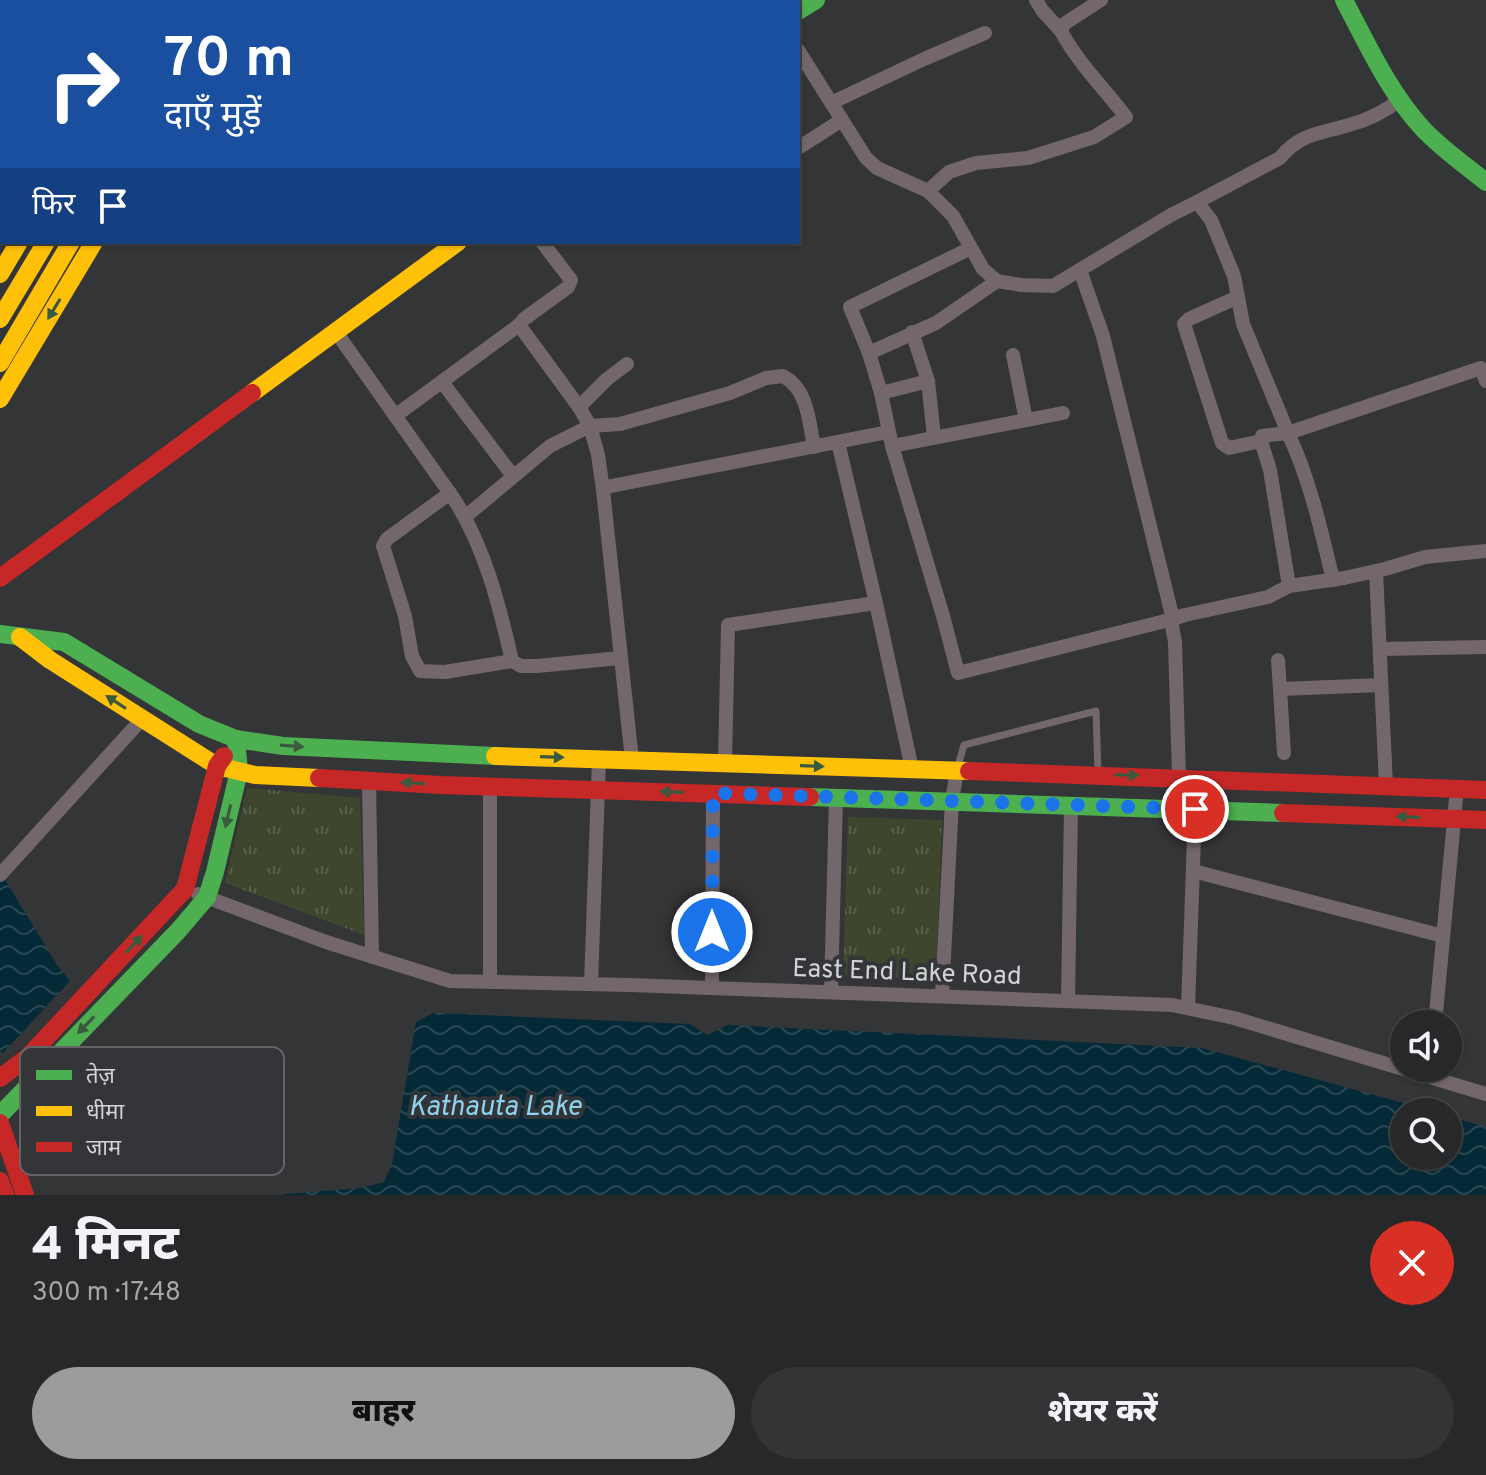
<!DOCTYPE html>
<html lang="hi">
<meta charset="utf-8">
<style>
body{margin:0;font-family:Overpass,"Noto Sans Devanagari",sans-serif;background:#333435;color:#f1f3f6;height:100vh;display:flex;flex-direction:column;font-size:30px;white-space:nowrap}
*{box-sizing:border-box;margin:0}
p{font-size:26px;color:#a4a6a8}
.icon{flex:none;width:44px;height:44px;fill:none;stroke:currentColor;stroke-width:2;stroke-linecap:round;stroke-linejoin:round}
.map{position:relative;height:1195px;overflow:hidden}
.sheet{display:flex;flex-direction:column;background:#272829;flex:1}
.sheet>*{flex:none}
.top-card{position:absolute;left:0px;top:0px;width:800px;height:244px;box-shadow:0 2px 6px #0004,0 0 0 2px #434446;background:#1a4fa0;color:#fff;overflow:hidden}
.controls{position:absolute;left:1390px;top:1010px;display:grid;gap:16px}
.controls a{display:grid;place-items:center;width:72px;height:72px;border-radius:50%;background:#272829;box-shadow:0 2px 6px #0004,0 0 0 2px #434446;font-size:40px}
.pin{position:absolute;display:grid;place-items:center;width:68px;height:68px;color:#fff;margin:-34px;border:4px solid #fff;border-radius:50%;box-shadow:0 2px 8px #0007}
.me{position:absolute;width:88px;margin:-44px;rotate:0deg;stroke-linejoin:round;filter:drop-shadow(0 0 6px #0008)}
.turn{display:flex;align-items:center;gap:28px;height:168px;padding:0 32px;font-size:36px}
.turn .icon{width:104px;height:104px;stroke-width:2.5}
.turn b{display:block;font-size:56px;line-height:68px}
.then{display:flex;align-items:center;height:76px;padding:0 32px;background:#0003;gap:16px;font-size:30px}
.round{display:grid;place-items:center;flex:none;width:84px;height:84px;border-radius:42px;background:#333435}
.summary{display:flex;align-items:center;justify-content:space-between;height:136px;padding:0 32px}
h1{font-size:48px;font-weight:800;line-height:60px}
.cta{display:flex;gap:16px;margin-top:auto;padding:16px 32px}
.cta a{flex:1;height:92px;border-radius:48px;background:#9b9c9e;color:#111;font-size:32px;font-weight:800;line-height:92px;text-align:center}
.cta a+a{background:#333435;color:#f1f3f6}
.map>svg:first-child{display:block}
.grass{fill:url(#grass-tufts)}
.water{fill:url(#water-waves)}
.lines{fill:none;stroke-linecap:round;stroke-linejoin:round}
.lane{stroke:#73676b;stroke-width:7}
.street{stroke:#73676b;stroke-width:14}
.fast{stroke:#4caf50;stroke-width:18}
.slow{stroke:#ffc107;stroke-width:18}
.jam{stroke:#c62828;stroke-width:18}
.oneway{fill:#3a5a3f}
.route{stroke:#1a73e8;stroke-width:14;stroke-dasharray:0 25.2}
.labels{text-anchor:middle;stroke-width:8;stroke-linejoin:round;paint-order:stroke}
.street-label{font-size:26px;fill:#d2d4d6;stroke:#333538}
.water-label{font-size:28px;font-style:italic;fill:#8cd3f0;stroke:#333538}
.key{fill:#333538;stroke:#636567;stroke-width:2}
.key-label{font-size:22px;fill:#d2d4d6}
</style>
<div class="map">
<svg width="1486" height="1195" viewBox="0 0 1486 1195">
<defs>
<pattern id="grass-tufts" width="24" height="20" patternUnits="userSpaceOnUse" patternTransform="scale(2)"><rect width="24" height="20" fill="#3e462d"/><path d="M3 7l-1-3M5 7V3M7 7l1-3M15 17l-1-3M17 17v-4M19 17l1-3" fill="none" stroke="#59604b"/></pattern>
<pattern id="water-waves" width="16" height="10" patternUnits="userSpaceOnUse" patternTransform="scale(2)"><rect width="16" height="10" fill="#052a37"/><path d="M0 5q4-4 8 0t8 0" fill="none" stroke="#294853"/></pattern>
</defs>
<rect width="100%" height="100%" fill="#343537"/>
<!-- grass -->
<g class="grass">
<path d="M247,788L360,798L364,935L225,883Z"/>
<path d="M848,817L942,820L936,979L843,976Z"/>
</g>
<!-- water -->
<g class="water">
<path d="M4,878L57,965L70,981L2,1054L0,1048V883Z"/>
<path d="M433,1013L690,1024L708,1035L727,1025L1202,1048L1436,1112H1404V1156H1448V1116L1486,1127V1195H273L361,1188L384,1182L392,1164L416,1022Z"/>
</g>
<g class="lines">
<!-- lane -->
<path class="lane" d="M958,766L964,745L1096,711L1098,772"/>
<!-- street -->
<g class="street">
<path d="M786,0L787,2"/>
<path d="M1036,0L1042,10L1061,31"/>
<path d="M621,2V0"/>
<path d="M798,50L866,158L877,168L928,191L953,216L983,269L997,281L1021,285L1053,286L1171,215L1197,202"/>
<path d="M831,103L924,59L985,33"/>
<path d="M798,148L842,120"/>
<path d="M928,191L949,172L976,163L1028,158L1094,137L1126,117C1104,88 1078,63 1061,31L1064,24L1101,0"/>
<path d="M0,197H2"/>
<path d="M542,242L571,280L568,287L524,319L519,325L579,407L590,426L598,455L603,490"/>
<path d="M971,248L850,307L869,353L881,393L892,446L1063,413"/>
<path d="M1238,297L1189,319L1184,324L1222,443L1229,448L1261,441"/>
<path d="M336,332L454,499C485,548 499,604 512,661L521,666H537L620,658"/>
<path d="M912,332L928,381L934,437"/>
<path d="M869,353L936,323L997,281"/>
<path d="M1013,355L1026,420"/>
<path d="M442,382L513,476"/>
<path d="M881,393L928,381"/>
<path d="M579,407L607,379L627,364"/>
<path d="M395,416L519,325"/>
<path d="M892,446L943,616L958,673L1173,619L1103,336L1080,270"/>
<path d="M450,493L387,539L383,546L405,616L412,656L420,671L445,672L512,661"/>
<path d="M465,517L550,446L590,426L620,424L730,393L766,378L783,376C808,389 809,422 814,447"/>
<path d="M1376,571L1386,785"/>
<path d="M1333,580C1321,530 1310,480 1288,433L1481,368L1486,381"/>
<path d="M1289,586L1344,578L1385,569L1425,557L1486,551"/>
<path d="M876,603L912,769"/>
<path d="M1380,649L1486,647"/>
<path d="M1278,660L1280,689"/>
<path d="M1284,753L1280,689L1381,685"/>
<path d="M632,760L603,490L606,487L888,432"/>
<path d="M725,763L728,625L876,603L838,442"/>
<path d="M1179,777L1175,642L1172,626L1173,619L1185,615L1268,597L1289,586L1270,470L1261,441L1262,436L1288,433L1243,324L1234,276L1211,220L1197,202L1280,158C1300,133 1320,134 1349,125C1368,120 1386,111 1401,99"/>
<path d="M369,781L372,957"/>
<path d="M490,786V982"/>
<path d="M1193,871L1443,936"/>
<path d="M0,875L142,719"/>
<path d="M198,894L326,942L450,981L630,985L1172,1005L1234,1018L1486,1094"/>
<path d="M591,984L599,759"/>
<path d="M712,988L713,793"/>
<path d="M831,992L836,797"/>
<path d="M942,996L952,801L957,770"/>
<path d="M1068,1001L1071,805"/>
<path d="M1188,1008L1195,809"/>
<path d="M1435,1024L1457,788"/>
</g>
<!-- fast -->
<g class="fast">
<path d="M1344,0C1367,44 1389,92 1423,129C1442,149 1465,165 1486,182"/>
<path d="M145,2L146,0"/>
<path d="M798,11L816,0"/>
<path d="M0,634L64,642L199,724L236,739L283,746L495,756"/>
<path d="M810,797L1283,813"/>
<path d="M0,1115L178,931L207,897L215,872L239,771L236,739"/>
</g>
<!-- slow -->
<g class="slow">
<path d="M170,2L171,0"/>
<path d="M192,2L193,0"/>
<path d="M215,2L216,0"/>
<path d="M0,274L19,242"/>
<path d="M0,319L46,242"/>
<path d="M0,363L71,242"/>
<path d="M252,393L458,242"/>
<path d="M0,399L94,242"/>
<path d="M20,637L50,660L217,766L255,775L319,778"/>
<path d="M495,756L969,771"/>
</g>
<!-- jam -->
<g class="jam">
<path d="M0,578L252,393"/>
<path d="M969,771L1486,790"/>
<path d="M319,778L440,785L810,797"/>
<path d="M1283,813L1486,820"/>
<path d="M0,1078L28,1057L185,889L217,766L224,756"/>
<path d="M0,1123L25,1195"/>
<path d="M0,1181L5,1195"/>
</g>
</g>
<!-- one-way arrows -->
<defs><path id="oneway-solid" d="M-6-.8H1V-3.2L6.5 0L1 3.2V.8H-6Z" transform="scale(2)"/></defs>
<g class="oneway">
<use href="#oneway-solid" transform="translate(54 309) rotate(121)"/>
<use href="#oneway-solid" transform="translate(116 702) rotate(-147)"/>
<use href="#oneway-solid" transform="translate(292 746) rotate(4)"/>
<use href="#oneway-solid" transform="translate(552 757) rotate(2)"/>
<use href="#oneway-solid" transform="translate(812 766) rotate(2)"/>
<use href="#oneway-solid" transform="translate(1127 775) rotate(2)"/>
<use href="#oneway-solid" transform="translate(413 783) rotate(-177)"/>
<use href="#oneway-solid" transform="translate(672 792) rotate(-178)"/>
<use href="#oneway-solid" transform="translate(228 816) rotate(103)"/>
<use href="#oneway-solid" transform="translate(1408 817) rotate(-178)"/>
<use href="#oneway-solid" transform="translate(134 944) rotate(-47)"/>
<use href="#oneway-solid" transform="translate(86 1025) rotate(134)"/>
</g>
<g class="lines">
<!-- route -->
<path class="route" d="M712,932L713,793L1195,809"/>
</g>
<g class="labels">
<!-- street labels -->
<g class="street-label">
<text transform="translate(907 971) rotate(2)" y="9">East End Lake Road</text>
</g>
<!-- water labels -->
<g class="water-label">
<text x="495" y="1115">Kathauta Lake</text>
</g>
</g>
<!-- legend -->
<rect x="20" y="1047" width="264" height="128" rx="12" class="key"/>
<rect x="36" y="1070" width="36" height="10" fill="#4caf50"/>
<rect x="36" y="1106" width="36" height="10" fill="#ffc107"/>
<rect x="36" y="1142" width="36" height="10" fill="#c62828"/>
<g class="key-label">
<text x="86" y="1083">तेज़</text>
<text x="86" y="1119">धीमा</text>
<text x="86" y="1155">जाम</text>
</g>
</svg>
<div class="controls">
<a><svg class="icon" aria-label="sound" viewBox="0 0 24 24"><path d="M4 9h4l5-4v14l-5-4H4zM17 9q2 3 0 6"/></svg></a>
<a><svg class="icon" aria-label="search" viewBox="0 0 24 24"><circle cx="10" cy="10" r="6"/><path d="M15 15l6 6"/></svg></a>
</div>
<div class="pin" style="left:1195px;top:809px;background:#d93025"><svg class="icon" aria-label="arrive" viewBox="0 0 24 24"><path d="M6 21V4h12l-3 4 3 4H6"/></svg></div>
<svg class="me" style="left:712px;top:932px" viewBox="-20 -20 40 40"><circle r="17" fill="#1a73e8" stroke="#fff" stroke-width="3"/><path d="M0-11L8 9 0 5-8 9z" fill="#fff"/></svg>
<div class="top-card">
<div class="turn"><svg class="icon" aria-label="right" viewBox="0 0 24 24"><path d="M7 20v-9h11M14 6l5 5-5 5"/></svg><div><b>70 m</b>दाएँ मुड़ें</div></div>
<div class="then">फिर<svg class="icon" aria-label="arrive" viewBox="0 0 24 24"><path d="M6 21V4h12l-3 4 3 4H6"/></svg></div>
</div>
</div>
<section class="sheet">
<div class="summary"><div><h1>4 मिनट</h1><p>300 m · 17:48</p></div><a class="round" style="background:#d93025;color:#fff"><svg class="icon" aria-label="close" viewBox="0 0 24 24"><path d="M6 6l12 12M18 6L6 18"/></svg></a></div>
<div class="cta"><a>बाहर</a><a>शेयर करें</a></div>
</section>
